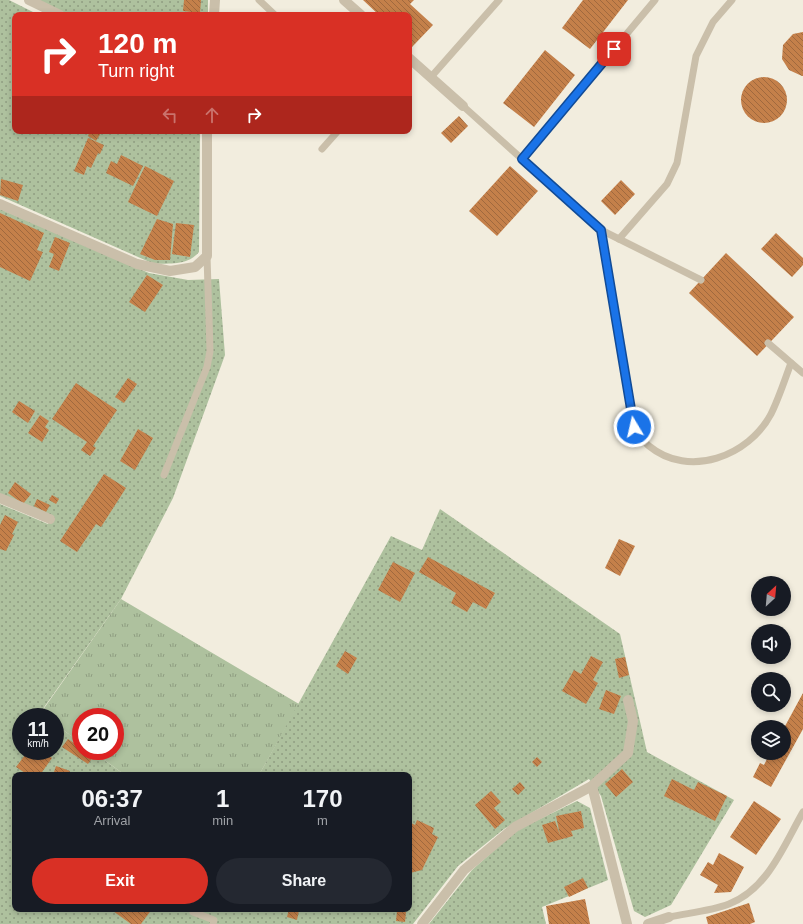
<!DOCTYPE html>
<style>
body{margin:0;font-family:Arial,sans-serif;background:#242831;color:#f1f3f6;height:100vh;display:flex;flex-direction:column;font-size:15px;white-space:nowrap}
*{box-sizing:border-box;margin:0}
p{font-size:13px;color:#9ea1a6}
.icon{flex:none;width:22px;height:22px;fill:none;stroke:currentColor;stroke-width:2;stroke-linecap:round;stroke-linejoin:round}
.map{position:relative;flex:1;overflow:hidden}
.sheet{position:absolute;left:12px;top:772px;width:400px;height:140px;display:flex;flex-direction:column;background:#171b24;border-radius:8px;box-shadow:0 2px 6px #0003}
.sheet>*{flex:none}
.top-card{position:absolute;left:12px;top:12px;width:400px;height:122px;border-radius:8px;box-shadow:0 2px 6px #0003;background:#d93025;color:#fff;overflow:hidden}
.needle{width:26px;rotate:26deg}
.fabs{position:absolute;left:751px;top:576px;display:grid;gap:8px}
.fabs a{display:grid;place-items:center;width:40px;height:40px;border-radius:50%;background:#171b24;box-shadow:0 2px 6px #0003;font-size:20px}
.speed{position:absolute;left:12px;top:708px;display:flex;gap:8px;font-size:20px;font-weight:700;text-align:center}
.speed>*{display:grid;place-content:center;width:52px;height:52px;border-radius:50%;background:#171b24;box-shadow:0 2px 6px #0003;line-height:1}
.speed small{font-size:10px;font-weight:400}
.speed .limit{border:6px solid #d22;background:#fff;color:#111}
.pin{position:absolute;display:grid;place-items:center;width:34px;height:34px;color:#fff;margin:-17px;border-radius:8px;box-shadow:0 2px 6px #0006}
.me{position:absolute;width:44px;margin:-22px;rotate:351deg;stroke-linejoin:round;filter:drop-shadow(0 0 3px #0008)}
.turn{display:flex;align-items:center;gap:14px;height:84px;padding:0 20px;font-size:18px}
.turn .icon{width:52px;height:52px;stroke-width:2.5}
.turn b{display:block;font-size:28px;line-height:34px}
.lanes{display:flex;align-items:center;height:38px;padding:0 20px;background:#0003;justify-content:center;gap:20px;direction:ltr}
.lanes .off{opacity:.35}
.eta{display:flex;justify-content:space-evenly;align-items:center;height:68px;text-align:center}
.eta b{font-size:24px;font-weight:700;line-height:28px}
.action{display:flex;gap:8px;margin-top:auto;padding:8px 20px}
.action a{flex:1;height:46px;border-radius:24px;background:#d93025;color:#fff;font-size:16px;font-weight:700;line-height:46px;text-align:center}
.action a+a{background:#242831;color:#f1f3f6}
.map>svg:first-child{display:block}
.grass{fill:url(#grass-tufts)}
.garden{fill:url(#garden-dots)}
.building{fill:url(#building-back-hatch)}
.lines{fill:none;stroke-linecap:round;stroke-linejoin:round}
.service{stroke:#cabfaa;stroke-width:7}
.minor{stroke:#cabfaa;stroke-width:10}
.route-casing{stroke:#114b97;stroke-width:10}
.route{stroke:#1a73e8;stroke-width:7}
</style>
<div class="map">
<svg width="803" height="924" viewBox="0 0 803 924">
<defs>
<pattern id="grass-tufts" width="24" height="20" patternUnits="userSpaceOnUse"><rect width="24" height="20" fill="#aec19e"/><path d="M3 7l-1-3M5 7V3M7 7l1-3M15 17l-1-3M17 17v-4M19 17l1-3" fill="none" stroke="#8f9d81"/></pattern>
<pattern id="garden-dots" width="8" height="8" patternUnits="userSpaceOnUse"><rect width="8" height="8" fill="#aec19e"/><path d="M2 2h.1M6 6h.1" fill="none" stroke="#8f9d81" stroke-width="1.8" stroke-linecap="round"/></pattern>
<pattern id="building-back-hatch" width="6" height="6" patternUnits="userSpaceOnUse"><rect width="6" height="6" fill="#c4804a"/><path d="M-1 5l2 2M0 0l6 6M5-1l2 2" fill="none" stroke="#a0693e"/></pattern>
</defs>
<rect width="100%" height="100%" fill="#f2edde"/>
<!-- grass -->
<path class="grass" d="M121,599L299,704L259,775H125L92,751H115V717H81V743L55,724V717H45L40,714Z"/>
<!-- garden -->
<g class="garden">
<path d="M0,0H9L39,15H15V131H200L199,252C187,266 171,263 154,264L0,196Z"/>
<path d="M38,0H208V15H69Z"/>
<path d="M0,209L149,273L188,280L219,279L225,355L173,498L121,599L40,713L45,717H21V751H55V724L81,743V751H92L125,775H15V909H409V775H259L391,536L422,550L440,509L620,634L647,752L734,800L671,905L645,917L634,911L601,796L589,779L504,829L458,866L413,924H0V504L48,524L52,517L0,494Z"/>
<path d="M577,801L590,808L608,880L542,907L546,924H429L472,870L517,830Z"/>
</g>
<!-- building -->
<g class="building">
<path d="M184,0H201L200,13L183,11Z"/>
<path d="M363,0H414L410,4L433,25L412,47L409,44V15H379Z"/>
<path d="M583,0H628L590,49L562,28Z"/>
<path d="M803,32V76H802L789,70L782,59L783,45L793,34Z"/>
<path d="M545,50L575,75L534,127L503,103Z"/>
<circle cx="764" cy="100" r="23"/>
<path d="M459,116L468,126L451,143L441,133Z"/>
<path d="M90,131H102L96,141L88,136Z"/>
<path d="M88,138L104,145L100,154L98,153L91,168L87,166L84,175L74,171Z"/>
<path d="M121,155L143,166L133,186L106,173L111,161L117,164Z"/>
<path d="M145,166L174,181L157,216L128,202Z"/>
<path d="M510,166L538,191L497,236L469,211Z"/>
<path d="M1,179L23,185L18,201L0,195Z"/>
<path d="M621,180L635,194L615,215L601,201Z"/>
<path d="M0,213L44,233L37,250L43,252L30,281L0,267Z"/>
<path d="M157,219L173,224L170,260H155L140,254Z"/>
<path d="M176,223L194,225L190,257L172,254Z"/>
<path d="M776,233L803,258V265L792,277L761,249Z"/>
<path d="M55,237L70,243L59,271L49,267L54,254L49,252Z"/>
<path d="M726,253L794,317L757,356L689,293Z"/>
<path d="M147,275L163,285L145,312L129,302Z"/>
<path d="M128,378L137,384L124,403L115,397Z"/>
<path d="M76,383L117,410L93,446L96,448L90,456L81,450L87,442L52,419Z"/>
<path d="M19,401L35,411L28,423L12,412Z"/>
<path d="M40,415L49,421L45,427L49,430L42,442L28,433Z"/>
<path d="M138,429L153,438L135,470L120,461Z"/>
<path d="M104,474L126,488L101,527L96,524L77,552L60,541Z"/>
<path d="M15,482L31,494L23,504L8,493Z"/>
<path d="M52,495L59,499L56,504L49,500Z"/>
<path d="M37,499L50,505L46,512L34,506Z"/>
<path d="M5,515L18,522L12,534L14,535L6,551L0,549V525Z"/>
<path d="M619,539L635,546L620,576L605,568Z"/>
<path d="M428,557L495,593L486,609L473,602L467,612L451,603L456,593L419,572Z"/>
<path d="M393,562L415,573L400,602L378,590Z"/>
<path d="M345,651L357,658L348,674L336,666Z"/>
<path d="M591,656L603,662L593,680L598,683L586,704L562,691L574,670L581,674Z"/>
<path d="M625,657L629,675L619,678L615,659Z"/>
<path d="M606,690L621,696L614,714L599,709Z"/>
<path d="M803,693V729L771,787L753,777L760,763L764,765L770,753H784V728Z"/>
<path d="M68,739L81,748V751H85L93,757L88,764L62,747Z"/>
<path d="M28,751H42L52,758L40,775H28L16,767Z"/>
<path d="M537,757L542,762L537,767L532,762Z"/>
<path d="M56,766L70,771L68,775H53Z"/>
<path d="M622,769L633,782L616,797L605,784Z"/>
<path d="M672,779L694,790L698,782L727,796L715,821L664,796Z"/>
<path d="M520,782L525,788L518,795L512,789Z"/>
<path d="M491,791L501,802L494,808L505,820L495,829L475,805Z"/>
<path d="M754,801L781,819L756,855L730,837Z"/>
<path d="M581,811L584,828L571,831L573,836L548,843L542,825L555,821L560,835L556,816Z"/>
<path d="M417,820L434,828L432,834L438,837L422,870L410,873L409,827L411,823L415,825Z"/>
<path d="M719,853L744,867L731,892L714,893L718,885L700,875L708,862L713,865Z"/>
<path d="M583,878L588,888L569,897L564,887Z"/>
<path d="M585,899L590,924H549L546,906Z"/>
<path d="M749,903L755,922L750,924H708L706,917Z"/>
<path d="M114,909H152L141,924H131L113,911Z"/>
<path d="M289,909L299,910L297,920L287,917Z"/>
<path d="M397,911L406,912L405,922L396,921Z"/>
</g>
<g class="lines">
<!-- service -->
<g class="service">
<path d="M259,0L275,15"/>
<path d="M431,77L499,0"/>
<path d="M463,106L601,230L634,427C639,433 643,441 649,446C689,479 749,456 771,414C779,398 785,379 791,363"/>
<path d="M322,149L338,131"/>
<path d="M522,159L655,0"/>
<path d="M601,230L701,280"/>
<path d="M619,239L667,184L677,163L696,56L713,22L732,0"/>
<path d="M768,343L803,373"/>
<path d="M164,475L207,367L210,351L207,256"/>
<path d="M193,912L214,920L213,924"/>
<path d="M669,917C688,913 711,911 729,904C768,889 784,845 803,812"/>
</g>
<!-- minor -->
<g class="minor">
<path d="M29,0L60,15"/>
<path d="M344,0L361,15"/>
<path d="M214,15L215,0"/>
<path d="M409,58L463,106"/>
<path d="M0,204L137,264L170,271L195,267L207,256V131"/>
<path d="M0,498L50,519"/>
<path d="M422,924L464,870L515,827L592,786"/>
<path d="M627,924L592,786L628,753L633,721L628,700"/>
<path d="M648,924L669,917"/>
</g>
</g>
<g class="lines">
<!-- route casing -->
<g class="route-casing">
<path id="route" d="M614,49L522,159L601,230L634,427"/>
</g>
<!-- route -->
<use href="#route" class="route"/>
</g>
</svg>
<div class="fabs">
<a><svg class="needle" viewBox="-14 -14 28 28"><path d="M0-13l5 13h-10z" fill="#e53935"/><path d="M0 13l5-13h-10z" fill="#9ea1a6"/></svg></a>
<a><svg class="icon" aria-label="sound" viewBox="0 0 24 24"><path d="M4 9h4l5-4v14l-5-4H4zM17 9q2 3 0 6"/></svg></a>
<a><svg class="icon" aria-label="search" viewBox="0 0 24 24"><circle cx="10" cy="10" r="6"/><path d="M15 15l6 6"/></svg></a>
<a><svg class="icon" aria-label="layers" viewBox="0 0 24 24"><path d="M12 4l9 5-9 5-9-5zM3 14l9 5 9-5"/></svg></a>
</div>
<div class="speed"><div>11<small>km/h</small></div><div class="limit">20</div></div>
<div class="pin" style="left:614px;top:49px;background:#d93025"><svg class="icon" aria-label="arrive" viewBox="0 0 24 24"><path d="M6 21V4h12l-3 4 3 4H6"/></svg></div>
<svg class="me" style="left:634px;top:427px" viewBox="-20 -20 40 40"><circle r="17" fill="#1a73e8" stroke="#fff" stroke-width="3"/><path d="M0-11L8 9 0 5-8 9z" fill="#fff"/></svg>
<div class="top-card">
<div class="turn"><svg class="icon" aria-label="right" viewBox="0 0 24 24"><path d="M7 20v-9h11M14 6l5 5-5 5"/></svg><div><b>120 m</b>Turn right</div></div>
<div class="lanes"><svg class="icon off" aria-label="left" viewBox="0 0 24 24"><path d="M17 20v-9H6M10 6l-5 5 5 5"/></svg><svg class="icon off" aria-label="ahead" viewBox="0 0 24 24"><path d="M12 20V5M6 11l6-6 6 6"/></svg><svg class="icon" aria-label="right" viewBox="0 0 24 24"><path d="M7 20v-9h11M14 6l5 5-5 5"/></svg></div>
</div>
<section class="sheet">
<div class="eta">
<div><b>06:37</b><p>Arrival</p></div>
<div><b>1</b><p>min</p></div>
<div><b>170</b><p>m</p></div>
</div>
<div class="action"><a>Exit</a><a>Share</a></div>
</section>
</div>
